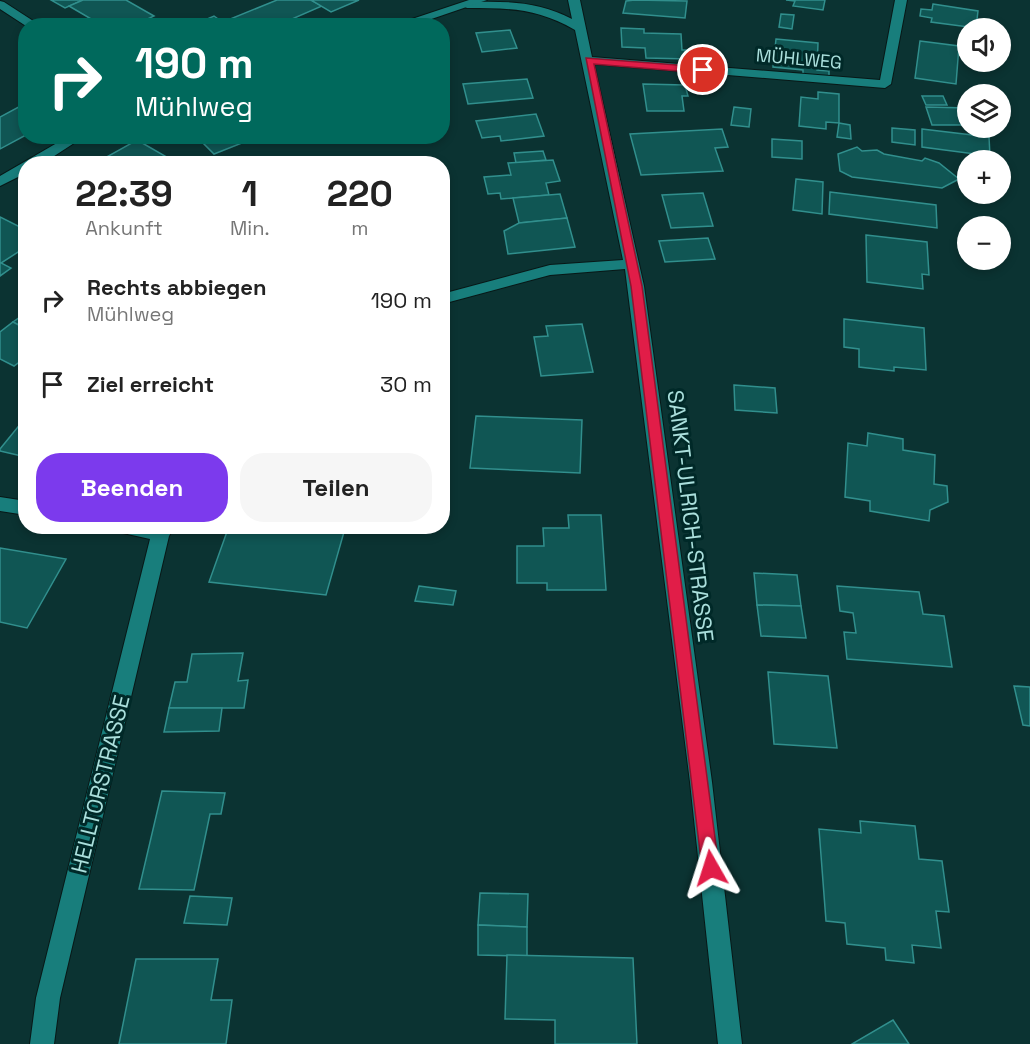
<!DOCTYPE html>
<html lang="de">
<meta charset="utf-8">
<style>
body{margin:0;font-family:"Space Grotesk",sans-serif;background:#f6f6f6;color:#222;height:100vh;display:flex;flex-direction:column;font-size:22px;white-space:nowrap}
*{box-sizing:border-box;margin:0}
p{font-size:20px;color:#767676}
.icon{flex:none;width:33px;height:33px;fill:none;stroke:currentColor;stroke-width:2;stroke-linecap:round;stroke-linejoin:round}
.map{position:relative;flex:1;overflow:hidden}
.side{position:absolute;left:18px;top:156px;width:432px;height:378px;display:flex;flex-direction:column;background:#fff;border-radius:24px;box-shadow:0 3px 9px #0003}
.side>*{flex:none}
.banner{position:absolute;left:18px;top:18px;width:432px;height:126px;border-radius:24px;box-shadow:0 3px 9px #0003;background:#00695c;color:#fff;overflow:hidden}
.controls{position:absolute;left:957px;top:18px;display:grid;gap:12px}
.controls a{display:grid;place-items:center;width:54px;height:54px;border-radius:50%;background:#fff;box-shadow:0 3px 9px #0003;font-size:30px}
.pin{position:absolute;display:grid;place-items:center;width:51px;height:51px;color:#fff;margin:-26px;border:3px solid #fff;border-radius:50%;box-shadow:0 2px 6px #0007}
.me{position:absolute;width:66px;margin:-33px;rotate:354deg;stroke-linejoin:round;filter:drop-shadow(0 0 4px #0008)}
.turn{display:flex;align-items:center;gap:21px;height:126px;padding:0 18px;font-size:27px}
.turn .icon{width:78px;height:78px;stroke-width:2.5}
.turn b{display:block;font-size:42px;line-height:51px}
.eta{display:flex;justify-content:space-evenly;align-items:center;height:102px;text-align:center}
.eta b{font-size:36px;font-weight:800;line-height:42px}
.action{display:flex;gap:12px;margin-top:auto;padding:12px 18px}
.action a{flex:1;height:69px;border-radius:24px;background:#7c3aed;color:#fff;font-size:24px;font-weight:800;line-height:69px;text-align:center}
.action a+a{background:#f6f6f6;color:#222}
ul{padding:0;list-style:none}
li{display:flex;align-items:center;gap:18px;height:84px;padding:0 18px}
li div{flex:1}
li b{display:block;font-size:22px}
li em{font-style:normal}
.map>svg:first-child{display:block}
.building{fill:#105654;stroke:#318f8d;stroke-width:1.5}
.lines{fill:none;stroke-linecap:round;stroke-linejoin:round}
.street-casing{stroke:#081817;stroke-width:2}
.secondary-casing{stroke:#081817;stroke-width:2}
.street{fill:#187e7c;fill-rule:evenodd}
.secondary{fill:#187e7c;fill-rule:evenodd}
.route{fill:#e11d48;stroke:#92132f;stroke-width:1.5}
.labels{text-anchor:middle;stroke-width:6;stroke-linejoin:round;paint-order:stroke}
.far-street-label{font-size:18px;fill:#abe0dd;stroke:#002928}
.street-label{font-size:22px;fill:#abe0dd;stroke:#002928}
</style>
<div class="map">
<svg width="1030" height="1044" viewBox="0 0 1030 1044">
<rect width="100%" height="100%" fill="#0b3332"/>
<!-- building -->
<g class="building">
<path d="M51,0H83L65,8Z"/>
<path d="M83,0H126L154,16L133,26H103L69,6Z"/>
<path d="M277,0H311L322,6L276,26H228L223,22Z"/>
<path d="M311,0H359L331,12Z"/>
<path d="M635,0L687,1L685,18L623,13L626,1Z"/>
<path d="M786,0H825L823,10L793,6L795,1Z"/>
<path d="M933,4L978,11L976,28L931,22L932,18L920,16L921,9L932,10Z"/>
<path d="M781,14L794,15L792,29L779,27Z"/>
<path d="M214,16L228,26H191Z"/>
<path d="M621,28L644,29V33L681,34L682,50H689L690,59L646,58L645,48L622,47Z"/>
<path d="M510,30L517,48L482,52L476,33Z"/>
<path d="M776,39L818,43L817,70L829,71V79L803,76V70L773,67Z"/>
<path d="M920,41L959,46L956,84L915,78Z"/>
<path d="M527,79L533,98L468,104L463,84Z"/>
<path d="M643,84L685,85L688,96H682L684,111H647Z"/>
<path d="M818,92L839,94V123L826,122V129L799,126L801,97L818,99Z"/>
<path d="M922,96H943L947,105H926Z"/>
<path d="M26,103V135L0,149V117Z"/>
<path d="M734,107L751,109L749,127L731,125Z"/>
<path d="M926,107L968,108V125H932Z"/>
<path d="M536,114L544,136L501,141L500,136L482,138L476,121Z"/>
<path d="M839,123L850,125L851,139L837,137Z"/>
<path d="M892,128L915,130V145L892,142Z"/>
<path d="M722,129L728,147L715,148L723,171L641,175L630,134Z"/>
<path d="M922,129L989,137L990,156L922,147Z"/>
<path d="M196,136H242L238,138L242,143L214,154Z"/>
<path d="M772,139L802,141V159L772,157Z"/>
<path d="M137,140L172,160L167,164H94Z"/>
<path d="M857,147L862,151L877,150L884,154L922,161L925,158L939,163L959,179L942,188L852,177L840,171L838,154Z"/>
<path d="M543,151L546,160L516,163L514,153Z"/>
<path d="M553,160L560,181L546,183L549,195L501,199L500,193L488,194L484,177L511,175L508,163Z"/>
<path d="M796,179L823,182L822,214L793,210Z"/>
<path d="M830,192L936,205L937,228L829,214Z"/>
<path d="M703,193L713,226L671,228L662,195Z"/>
<path d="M560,194L567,218L519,223L513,198Z"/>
<path d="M0,217L26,230V247L1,263L11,268L0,276Z"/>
<path d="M567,218L575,247L508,254L504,231L519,223Z"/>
<path d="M866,235L927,242L929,275L922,274L923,289L867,282Z"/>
<path d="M708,238L715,259L665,262L659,241Z"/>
<path d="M26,313V329L13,322Z"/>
<path d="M844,319L924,328L926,370L894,367V371L859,367V349L844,347Z"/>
<path d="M13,322L26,329V357L14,366L0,359V332Z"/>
<path d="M582,324L593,372L541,376L534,337L548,336L546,326Z"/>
<path d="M734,385L775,388L777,413L735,410Z"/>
<path d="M476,416L582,420L580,473L470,468Z"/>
<path d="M26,417V457L0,451V449Z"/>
<path d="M868,433L903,439V450L935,455L934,484L947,486L948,502L930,510L929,521L870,511V501L845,497L848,443L867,446Z"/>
<path d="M568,515H601L606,590H547V583H517V546H544L543,528H569Z"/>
<path d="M229,526H291L344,532L326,595L209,582Z"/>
<path d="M0,548L66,559L27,628L0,622Z"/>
<path d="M754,573L797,575L801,606L757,605Z"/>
<path d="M419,586L456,591L453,605L415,601Z"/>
<path d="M837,586L919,592L923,614L944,616L952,667L847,659L844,632L856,633L853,613L840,611Z"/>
<path d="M757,605L801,606L806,638L761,636Z"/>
<path d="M243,653L238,681L248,680L244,708H169L175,682H187L192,654Z"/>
<path d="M768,672L828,676L837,748L774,744Z"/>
<path d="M1014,686L1030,687V726L1023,725Z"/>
<path d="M169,708H222L219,731L164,732Z"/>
<path d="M162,791L225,793L221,814H210L194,890L139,889Z"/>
<path d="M860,821L915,826L919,859L942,861L949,912L936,911L941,948L912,945L914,963L886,960L885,948L847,944L845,923L826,921L819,829L861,833Z"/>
<path d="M480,893L528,894L527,927L478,925Z"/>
<path d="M190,896L232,898L227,925L184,923Z"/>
<path d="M478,925L527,927V956L478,955Z"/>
<path d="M507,955L633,958L637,1044H555V1020L505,1019Z"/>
<path d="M136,959H218L211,1000H232L226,1044H119Z"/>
<path d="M893,1020L909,1044H852Z"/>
</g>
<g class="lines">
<!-- street casing -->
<g class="street-casing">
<g id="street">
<path d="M568,0H580L592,57L880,80L895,0H907L891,84L885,88L594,64L644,286L712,782L742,1044H718L690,782L625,269L550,275L442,304V294L550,265L623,260L575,30C537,8 509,8 467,8L461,5L467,2C504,1 539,1 572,19Z"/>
<path d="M69,136H85L42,164H26V173L0,186V176Z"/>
<path d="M0,497L26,501V515L0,511Z"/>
<path d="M111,526H175L169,536L60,998L54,1044H30L36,998L150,539L114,531Z"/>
</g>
</g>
<!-- secondary casing -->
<g class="secondary-casing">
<g id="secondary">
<path d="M469,0H487L411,26H391Z"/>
<path d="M0,1L4,2L41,26H26L0,9Z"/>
</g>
</g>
<!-- street -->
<use href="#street" class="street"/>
<!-- secondary -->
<use href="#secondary" class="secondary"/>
</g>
<!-- route -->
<path class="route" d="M586,58L703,67L707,70L703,73L594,64L642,286L719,868L717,874L711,877L705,874L702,868L631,286Z"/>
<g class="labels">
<!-- far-street labels -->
<g class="far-street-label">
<text transform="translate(799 59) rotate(5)" y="6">MÜHLWEG</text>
</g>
<!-- street labels -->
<g class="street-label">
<text transform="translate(691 516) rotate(83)" y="8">SANKT-ULRICH-STRASSE</text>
<text transform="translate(100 784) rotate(-76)" y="8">HELLTORSTRASSE</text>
</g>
</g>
</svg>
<div class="controls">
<a><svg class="icon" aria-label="sound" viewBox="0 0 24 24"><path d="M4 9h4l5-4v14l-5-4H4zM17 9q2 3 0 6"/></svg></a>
<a><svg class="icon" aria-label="layers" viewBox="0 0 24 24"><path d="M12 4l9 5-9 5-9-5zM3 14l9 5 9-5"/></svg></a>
<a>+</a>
<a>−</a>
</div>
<div class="pin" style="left:703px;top:70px;background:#d93025"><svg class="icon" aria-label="arrive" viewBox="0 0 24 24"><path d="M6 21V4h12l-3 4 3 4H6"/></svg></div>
<svg class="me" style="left:711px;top:868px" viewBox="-20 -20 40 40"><path d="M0-17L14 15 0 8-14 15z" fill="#e11d48" stroke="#fff" stroke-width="4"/></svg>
<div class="banner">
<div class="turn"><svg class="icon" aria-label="right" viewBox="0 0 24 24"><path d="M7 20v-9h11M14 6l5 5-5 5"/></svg><div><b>190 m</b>Mühlweg</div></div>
</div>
<section class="side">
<div class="eta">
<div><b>22:39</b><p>Ankunft</p></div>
<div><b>1</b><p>Min.</p></div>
<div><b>220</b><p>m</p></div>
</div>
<ul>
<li><svg class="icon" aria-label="right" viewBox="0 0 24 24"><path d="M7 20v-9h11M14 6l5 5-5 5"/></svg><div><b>Rechts abbiegen</b><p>Mühlweg</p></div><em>190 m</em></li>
<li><svg class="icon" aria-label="arrive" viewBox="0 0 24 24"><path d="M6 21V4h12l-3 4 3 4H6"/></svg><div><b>Ziel erreicht</b></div><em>30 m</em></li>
</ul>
<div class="action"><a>Beenden</a><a>Teilen</a></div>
</section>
</div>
